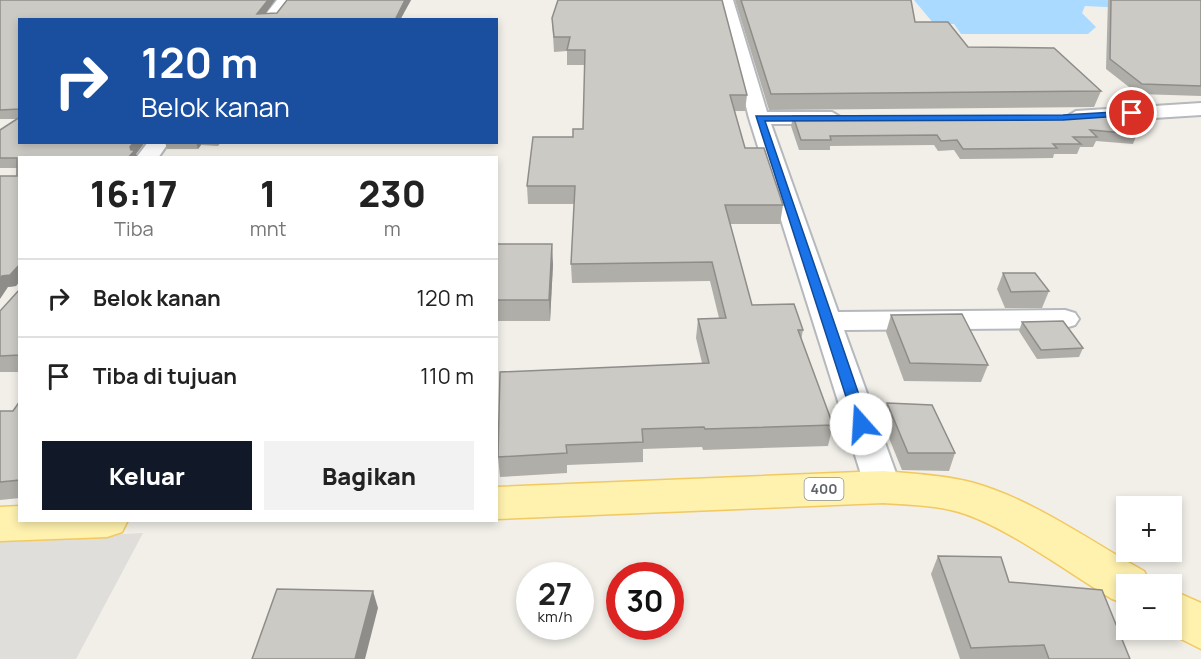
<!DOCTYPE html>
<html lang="id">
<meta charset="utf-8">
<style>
body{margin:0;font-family:Manrope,sans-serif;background:#f2f2f2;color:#222;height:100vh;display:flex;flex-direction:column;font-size:22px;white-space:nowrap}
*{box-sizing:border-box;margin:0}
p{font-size:20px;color:#767676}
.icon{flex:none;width:33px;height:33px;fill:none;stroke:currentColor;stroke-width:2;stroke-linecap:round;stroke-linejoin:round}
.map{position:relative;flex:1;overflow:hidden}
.drawer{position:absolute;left:18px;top:156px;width:480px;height:366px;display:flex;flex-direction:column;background:#fff;border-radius:0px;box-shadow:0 3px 9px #0003}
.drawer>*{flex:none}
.banner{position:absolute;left:18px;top:18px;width:480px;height:126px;border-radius:0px;box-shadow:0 3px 9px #0003;background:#1a4fa0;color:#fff;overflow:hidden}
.tools{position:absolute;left:1116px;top:496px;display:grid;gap:12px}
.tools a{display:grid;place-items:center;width:66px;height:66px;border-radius:0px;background:#fff;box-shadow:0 3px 9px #0003;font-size:30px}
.speed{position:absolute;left:516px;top:562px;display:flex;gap:12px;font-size:30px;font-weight:700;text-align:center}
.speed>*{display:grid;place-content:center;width:78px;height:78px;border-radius:50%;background:#fff;box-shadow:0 3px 9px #0003;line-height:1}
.speed small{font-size:15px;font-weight:400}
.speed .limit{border:9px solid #d22;background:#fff;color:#111}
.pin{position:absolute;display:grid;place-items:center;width:51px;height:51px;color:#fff;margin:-26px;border:3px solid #fff;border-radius:50%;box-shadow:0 2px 6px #0007}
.me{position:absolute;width:66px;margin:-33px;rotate:341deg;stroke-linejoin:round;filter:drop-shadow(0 0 4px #0008)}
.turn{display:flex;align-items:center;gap:21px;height:126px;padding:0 24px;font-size:27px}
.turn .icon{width:78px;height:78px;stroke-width:2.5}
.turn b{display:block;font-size:42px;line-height:51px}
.eta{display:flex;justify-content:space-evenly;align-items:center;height:102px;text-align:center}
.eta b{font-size:36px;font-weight:800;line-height:42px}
.button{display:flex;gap:12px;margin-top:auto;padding:12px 24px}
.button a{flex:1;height:69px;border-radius:0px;background:#111827;color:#fff;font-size:24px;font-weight:800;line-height:69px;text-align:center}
.button a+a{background:#f2f2f2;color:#222}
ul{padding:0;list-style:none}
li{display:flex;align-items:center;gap:18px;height:78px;padding:0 24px;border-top:2px solid #e0e0e0}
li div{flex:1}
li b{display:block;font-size:22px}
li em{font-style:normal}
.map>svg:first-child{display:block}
.industrial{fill:#e0deda}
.water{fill:#aadaff}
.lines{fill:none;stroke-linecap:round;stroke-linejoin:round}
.minor-casing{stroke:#b5b8bc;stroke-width:4}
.primary-casing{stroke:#f2c960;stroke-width:3}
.minor{fill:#fff;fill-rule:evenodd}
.primary{fill:#fff2af;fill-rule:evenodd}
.wall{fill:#afaea9}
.shaded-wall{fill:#8f8d8a}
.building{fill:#cccac5;stroke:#8f8d8a;stroke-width:1.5}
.route{fill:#1a73e8;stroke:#114b97;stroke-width:1.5}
.labels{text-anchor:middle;stroke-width:5;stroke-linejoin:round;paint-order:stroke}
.shield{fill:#fff;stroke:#8f9295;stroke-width:1.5}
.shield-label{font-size:14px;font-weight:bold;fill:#5f6368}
</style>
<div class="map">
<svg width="1201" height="659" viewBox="0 0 1201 659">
<rect width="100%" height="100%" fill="#f1efe8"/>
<!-- industrial -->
<path class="industrial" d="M143,533L76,659H0V540Z"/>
<!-- water -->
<path class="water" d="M914,0H1154L1167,10L1085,6L1082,13L1096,27L1088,34H961L954,24H934Z"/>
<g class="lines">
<!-- minor casing -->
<g class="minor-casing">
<g id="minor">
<path d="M277,0H292L277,20H261Z"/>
<path d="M719,0H733L767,112H832L842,118L832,124H771L838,312L1065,310L1075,313L1079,319L1075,325L1065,328L844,330L901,487L895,497L883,501L871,497L865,487L749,118Z"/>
<path d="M1201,103V115L1076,123L1066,117L1076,111Z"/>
<path d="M148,142H169L158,158H136Z"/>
</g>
</g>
<!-- primary casing -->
<g class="primary-casing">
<g id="primary">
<path d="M883,471C913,474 944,475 974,483C1034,500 1090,541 1144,571L1151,585H1126V604L1112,599C1069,573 1011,530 965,514C939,505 910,505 883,503L496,519V487Z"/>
<path d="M20,506V520H128L122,532L107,537L0,541V507Z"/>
<path d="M1172,590L1201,603V649L1163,630H1172Z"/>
</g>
</g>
<!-- minor -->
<use href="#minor" class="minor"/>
<!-- primary -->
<use href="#primary" class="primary"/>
</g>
<!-- wall -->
<g class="wall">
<path d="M0,0H275L265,14L277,13L411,0L400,20H20V142H145L136,154L138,158H20V281L16,286L8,287L17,168H0V130L17,119H0Z"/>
<path d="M735,0H911L915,22L968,47L1101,91L1094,107L769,110Z"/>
<path d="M1108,0H1201V96L1138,94L1106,69Z"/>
<path d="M552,18L747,95L745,111H734L745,148L783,205L780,224H730L752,305L803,330L801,340L833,425L828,446L703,450L702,447L643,449V462L567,465V473L500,477L498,457L702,363L696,338L698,319L719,318L710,281L572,283L571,264L574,204H528L527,186L573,137L583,129L585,65H567V51L554,52Z"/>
<path d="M793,116H1067L1137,134L1133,144L1096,141L1093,147H1080L1077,154H1054L1053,158L960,159L954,150L938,151L934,145L830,146V150H799L791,126Z"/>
<path d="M165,142H221L218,146L201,145L198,149H167Z"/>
<path d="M496,244L553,264L550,321H496Z"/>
<path d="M1003,273L1049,291L1042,308H1005L997,289Z"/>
<path d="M20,289V372H0V311Z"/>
<path d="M891,315L988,365L981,382L904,381L886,332Z"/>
<path d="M1022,322L1083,348L1079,357L1037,359L1019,331Z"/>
<path d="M20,401V498L0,500V411H13Z"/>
<path d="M887,403L955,453L949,471L902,470L882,421Z"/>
<path d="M938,556L1009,582L1130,659H960L931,574Z"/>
</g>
<!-- shaded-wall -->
<g class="shaded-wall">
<path d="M268,0H275L261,20L257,14Z"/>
<path d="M405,0H411L400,20H395Z"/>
<path d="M134,142H145L136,154L138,158H128L130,147Z"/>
<path d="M196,142H200L201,145L198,149Z"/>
<path d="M552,244L553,264L550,321L549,300Z"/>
<path d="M20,264V281L16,286L8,287L0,299V280L2,276Z"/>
<path d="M373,591L378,608L365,659H355Z"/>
</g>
<!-- building -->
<g class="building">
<path d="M0,0H268L257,14L277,13L287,0H405L395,20H20V109L0,110Z"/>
<path d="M558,0H722L747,95H730L745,148H764L783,205H725L752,305L794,304L803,330H798L833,425L705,429L704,427L642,429L643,442L566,445L567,453L498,457L500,372L709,363L698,319L726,318L712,262L571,264L575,186H527L533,137H573V129H583L585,50H567L570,37H554L552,18Z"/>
<path d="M741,0H911L915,22H948L968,47L1054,48L1101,91L771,94Z"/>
<path d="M1111,0H1201V86L1142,84L1110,59Z"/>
<path d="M1114,113L1137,134L1090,130L1097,137H1073L1081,144H1053L1057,148L963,149L957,140L941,141L937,135L830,136L831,140H801L793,116H1067Z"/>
<path d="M20,117V142H134L130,147L131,150H135L128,158H20V264L10,275L2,276L0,280V176H17V158H0V130Z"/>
<path d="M496,244H552L549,300H496Z"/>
<path d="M1003,273H1035L1049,291L1011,292Z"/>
<path d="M20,289V355L0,356V311Z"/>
<path d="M962,314L988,365L910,363L891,315Z"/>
<path d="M1063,321L1083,348L1041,350L1022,322Z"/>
<path d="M20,401V480L0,482V411H13Z"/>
<path d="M887,403L932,405L955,453H908Z"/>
<path d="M938,556L1001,557L1009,582L1102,590L1130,659H1049L1044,645L971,648Z"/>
<path d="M277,589L373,591L355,659H252Z"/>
</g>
<!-- route -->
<path class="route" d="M1132,111L1137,113L1135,115L1063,120L765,121L869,424L861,430L856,428L756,116L1063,115Z"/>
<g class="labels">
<!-- shield labels -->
<rect class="shield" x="804.5" y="478" width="39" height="22" rx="4.5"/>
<g class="shield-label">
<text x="824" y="494">400</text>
</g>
</g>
</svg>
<div class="tools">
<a>+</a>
<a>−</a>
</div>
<div class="speed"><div>27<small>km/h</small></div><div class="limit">30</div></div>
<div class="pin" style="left:1132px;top:113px;background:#d93025"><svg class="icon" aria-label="arrive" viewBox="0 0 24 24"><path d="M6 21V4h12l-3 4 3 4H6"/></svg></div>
<svg class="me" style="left:861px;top:424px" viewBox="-20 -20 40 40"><circle r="19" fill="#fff"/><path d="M0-13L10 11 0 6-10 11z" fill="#1a73e8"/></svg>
<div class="banner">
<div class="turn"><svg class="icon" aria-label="right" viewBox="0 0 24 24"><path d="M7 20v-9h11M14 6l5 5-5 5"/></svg><div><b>120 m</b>Belok kanan</div></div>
</div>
<section class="drawer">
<div class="eta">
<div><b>16:17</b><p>Tiba</p></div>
<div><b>1</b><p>mnt</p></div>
<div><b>230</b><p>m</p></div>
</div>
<ul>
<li><svg class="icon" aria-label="right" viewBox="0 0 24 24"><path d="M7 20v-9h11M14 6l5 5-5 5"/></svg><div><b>Belok kanan</b></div><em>120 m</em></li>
<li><svg class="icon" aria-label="arrive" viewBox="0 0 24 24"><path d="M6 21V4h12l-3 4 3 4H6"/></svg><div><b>Tiba di tujuan</b></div><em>110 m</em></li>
</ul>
<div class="button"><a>Keluar</a><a>Bagikan</a></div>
</section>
</div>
